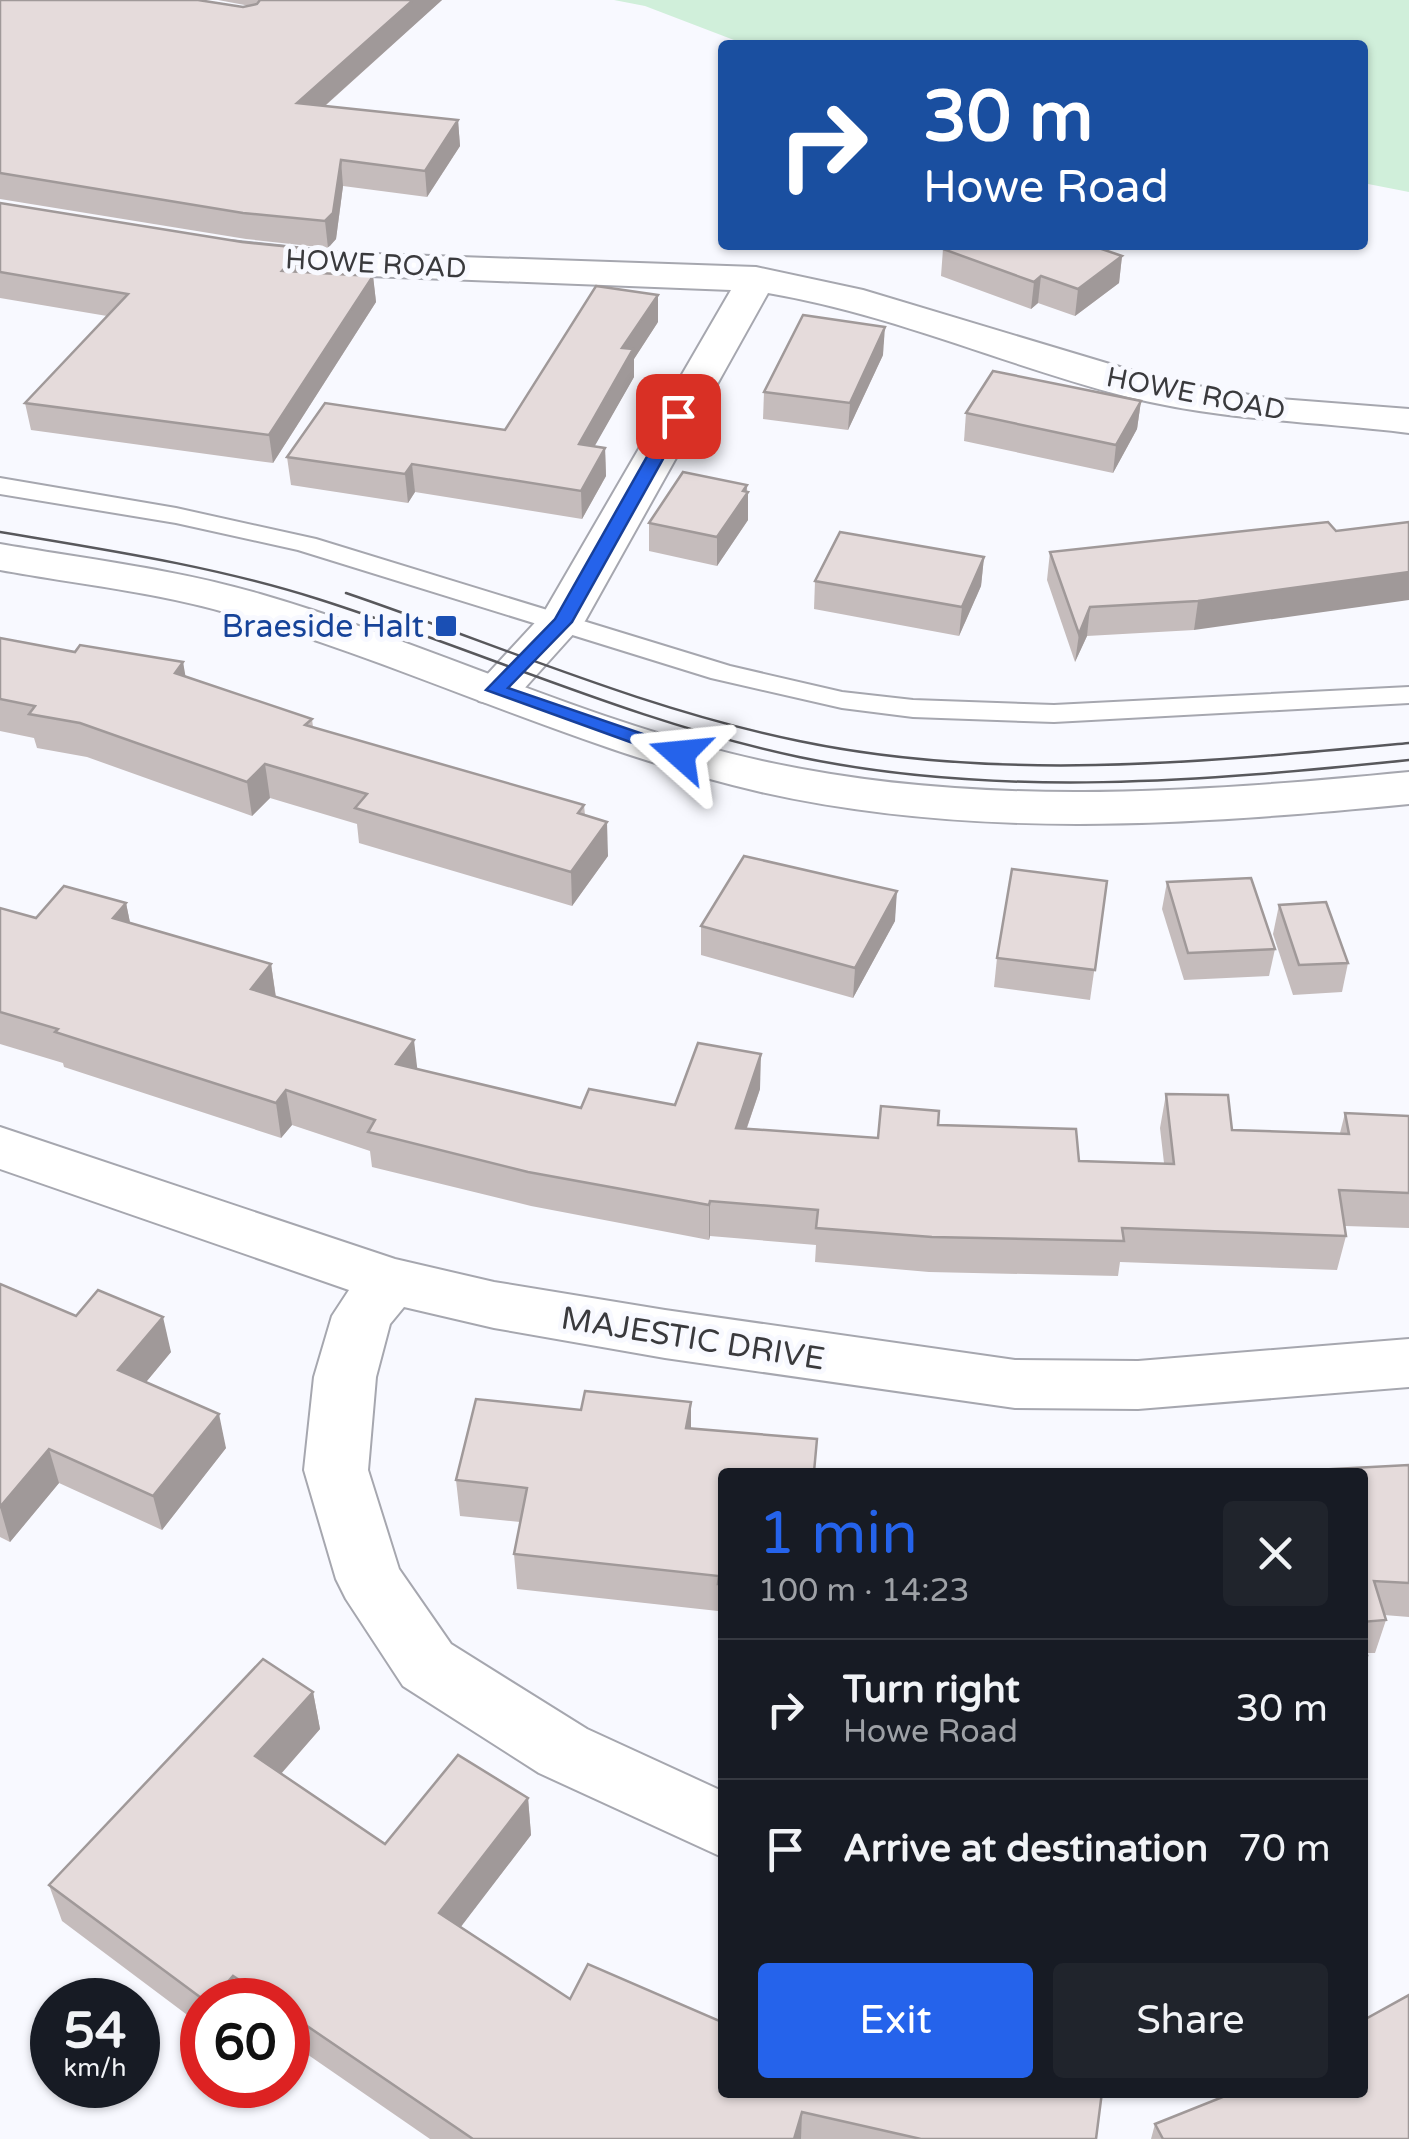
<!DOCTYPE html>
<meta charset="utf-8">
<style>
body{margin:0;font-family:"Varela Round",sans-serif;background:#20242c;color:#f1f3f6;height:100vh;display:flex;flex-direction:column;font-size:38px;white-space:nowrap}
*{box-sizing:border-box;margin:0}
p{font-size:32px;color:#9ea1a6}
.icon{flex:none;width:55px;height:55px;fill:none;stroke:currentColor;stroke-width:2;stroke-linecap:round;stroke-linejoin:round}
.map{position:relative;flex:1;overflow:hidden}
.drawer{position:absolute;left:718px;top:1468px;width:650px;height:630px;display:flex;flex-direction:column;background:#171b24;border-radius:10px;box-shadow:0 2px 8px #0004}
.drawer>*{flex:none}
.top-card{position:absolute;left:718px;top:40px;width:650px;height:210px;border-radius:10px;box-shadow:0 2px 8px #0004;background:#1a4fa0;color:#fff;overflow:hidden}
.speed{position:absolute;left:30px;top:1978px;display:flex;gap:20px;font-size:50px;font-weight:700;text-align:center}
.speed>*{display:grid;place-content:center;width:130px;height:130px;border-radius:50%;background:#171b24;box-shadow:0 2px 8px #0004;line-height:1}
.speed small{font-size:25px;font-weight:400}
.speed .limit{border:15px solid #d22;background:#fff;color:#111}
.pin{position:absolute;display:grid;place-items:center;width:85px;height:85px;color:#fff;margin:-42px;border-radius:20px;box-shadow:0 5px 15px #0006}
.me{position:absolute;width:110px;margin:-55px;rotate:288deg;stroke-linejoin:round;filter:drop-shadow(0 0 8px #0008)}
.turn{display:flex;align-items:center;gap:35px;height:210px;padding:0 40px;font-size:45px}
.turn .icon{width:130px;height:130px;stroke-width:2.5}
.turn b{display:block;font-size:70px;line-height:85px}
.round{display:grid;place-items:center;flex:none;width:105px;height:105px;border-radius:10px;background:#20242c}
.summary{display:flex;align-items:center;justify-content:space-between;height:170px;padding:0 40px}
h1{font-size:60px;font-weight:600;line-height:75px;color:#2563eb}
.action{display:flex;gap:20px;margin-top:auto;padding:20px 40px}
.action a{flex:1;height:115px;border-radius:10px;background:#2563eb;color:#fff;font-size:40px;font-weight:600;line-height:115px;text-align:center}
.action a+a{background:#20242c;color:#f1f3f6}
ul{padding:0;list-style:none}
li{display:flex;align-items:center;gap:30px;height:140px;padding:0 40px;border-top:2px solid #363941}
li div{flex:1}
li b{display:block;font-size:38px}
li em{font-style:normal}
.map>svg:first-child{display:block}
.green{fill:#d0efda}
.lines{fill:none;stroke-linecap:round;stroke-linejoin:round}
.lane-casing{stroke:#a6a7af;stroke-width:4}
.street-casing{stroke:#a6a7af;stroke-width:4}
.primary-casing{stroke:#a6a7af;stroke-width:4}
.lane{fill:#fff;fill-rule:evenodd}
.street{fill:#fff;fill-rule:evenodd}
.primary{fill:#fff;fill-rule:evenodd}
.tram{stroke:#58585c;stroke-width:2.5}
.wall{fill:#c5bcbc}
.shaded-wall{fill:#a09999}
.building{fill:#e5dbdb;stroke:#a09999;stroke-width:2.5}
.route{fill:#2563eb;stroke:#184099;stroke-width:2.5}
.transit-dot{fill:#1a4fb4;stroke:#f8f9ff;stroke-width:4}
.labels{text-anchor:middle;stroke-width:10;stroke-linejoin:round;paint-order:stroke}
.far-street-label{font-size:28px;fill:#3a3a3d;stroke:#f8f9ff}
.transit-label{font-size:32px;fill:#164399;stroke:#f8f9ff;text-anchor:end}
.street-label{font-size:32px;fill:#3a3a3d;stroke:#f8f9ff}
</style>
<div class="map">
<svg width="1409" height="2139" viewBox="0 0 1409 2139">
<rect width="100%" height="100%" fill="#f8f9ff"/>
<!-- green -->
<path class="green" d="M614,0H1409V192L1363,183L1362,45H747L645,6Z"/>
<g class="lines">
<!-- lane casing -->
<g class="lane-casing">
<path id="lane" d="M0,478L176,508L316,539L730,666L842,692L913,700L1054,705L1409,687V703L1054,722L913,717L842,708L711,678L298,550L176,523L0,494Z"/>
</g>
<!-- street casing -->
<g class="street-casing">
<g id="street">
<path d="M230,241L344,253L756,267L863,290L1163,380L1267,398L1409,409V433C1312,421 1226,421 1128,397C1007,366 892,314 768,293L585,621L513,701L496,705L479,701L472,691L543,614L731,290L344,275L217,260L211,252L217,244Z"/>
<path d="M0,1127L395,1259L494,1282L665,1310L1015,1360L1138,1361L1409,1339V1387L1138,1409L1015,1408L665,1358L494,1328L404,1307L390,1324L376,1377L368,1470L399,1569L451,1644L587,1729L722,1791V1857L539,1773L403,1686L346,1599L336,1579L304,1470L314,1377L332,1316L349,1290L0,1169Z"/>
</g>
</g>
<!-- primary casing -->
<g class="primary-casing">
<path id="primary" d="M0,544C86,559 175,569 260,594C429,643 589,723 762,761C975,808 1193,793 1409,772V804C1193,825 975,840 761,792C578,750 410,665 231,614C156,592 76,584 0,570Z"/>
</g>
<!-- lane -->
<use href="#lane" class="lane"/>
<!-- street -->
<use href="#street" class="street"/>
<!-- primary -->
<use href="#primary" class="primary"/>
<!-- tram -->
<g class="tram">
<path d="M0,532C107,550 214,566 318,599C479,650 633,722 799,757C1000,799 1206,781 1409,760"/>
<path d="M346,593C496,644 643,709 799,741C1000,783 1206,762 1409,743"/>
</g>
</g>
<!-- wall -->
<g class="wall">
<path d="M0,0L243,7L250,6L218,0H442L325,106L458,120L460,146L427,197L343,186L336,239L328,248L246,239L0,199Z"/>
<path d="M0,203L242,242L302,248L305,273L373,276L376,302L273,463L31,430L25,403L107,316L0,298Z"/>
<path d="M943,249L1122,256L1119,283L1075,316L1038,303L1031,309L941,276Z"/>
<path d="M658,322L634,359V377L594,446L605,448L606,476L582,519L415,492L408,503L291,485L287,457L505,430Z"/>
<path d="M883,355L848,430L763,419L764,392Z"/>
<path d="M1141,401L1137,429L1113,473L964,441L966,413Z"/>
<path d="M747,485L748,520L717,566L649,551V523Z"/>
<path d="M1328,522L1194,630L1087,636L1075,662L1047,580L1050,552Z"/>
<path d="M984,557L981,586L959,636L814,609L815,581Z"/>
<path d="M0,638L75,652L183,662L185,677L312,719L313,727L584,805L585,815L608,856L572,906L359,843L357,824L270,798L252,816L87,757L37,748L34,738L0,731Z"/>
<path d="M1107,881L1090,1000L994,987L997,958Z"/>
<path d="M1167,882L1275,949L1269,976L1184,980L1162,909Z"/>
<path d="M126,903L130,923L271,964L276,997L417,1069L581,1108L675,1105L760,1089L747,1128L878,1138L938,1125L1079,1161L1164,1163L1160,1128L1166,1094L1232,1130L1340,1133L1345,1113L1409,1116V1228L1345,1226L1346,1236L1337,1270L1120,1262L1118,1276L929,1272L815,1262L816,1245L710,1236L709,1240L531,1206L372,1167L370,1151L292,1125L281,1138L64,1067L63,1063L0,1044V908L36,918Z"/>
<path d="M1279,905L1348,963L1342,992L1293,995L1273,934Z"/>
<path d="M895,921L853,998L701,955V926Z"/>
<path d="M0,1284L76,1316L171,1352L146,1382L226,1448L162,1530L59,1483L10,1542L0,1537Z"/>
<path d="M691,1402V1428L722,1472V1620L718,1619V1611L517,1589L514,1554L520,1522L460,1516L456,1480L581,1410Z"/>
<path d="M1409,1465V1617L1384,1615L1386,1620L1375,1653H1367L1362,1670V1472Z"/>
<path d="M313,1692L320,1729L281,1774L385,1844L528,1798L531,1835L460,1927L570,1999L722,2022L1096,2139H430L288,2041V2000H202V2026L62,1921L49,1885Z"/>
<path d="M1362,2092L1409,2139H1151L1155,2124Z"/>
</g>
<!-- shaded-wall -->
<g class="shaded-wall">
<path d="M413,0H442L300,128L297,103Z"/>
<path d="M458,120L460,146L427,197L425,171Z"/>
<path d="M341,160L343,186L336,239L328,248L325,221Z"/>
<path d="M302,248L305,275L282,271Z"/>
<path d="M1122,256L1119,283L1075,316L1078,289Z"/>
<path d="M373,276L376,302L273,463L269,435Z"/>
<path d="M1041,276L1038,303L1031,309L1034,282Z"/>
<path d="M658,295V322L634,359V377L580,472L579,444L622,348Z"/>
<path d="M885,327L883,355L848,430L850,403Z"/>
<path d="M1141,401L1137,429L1113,473L1116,445Z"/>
<path d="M605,448L606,476L582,519L581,491Z"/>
<path d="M412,464L415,492L408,503L405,474Z"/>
<path d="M747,485L746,494L748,492V520L717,566V537Z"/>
<path d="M984,557L981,586L959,636L962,607Z"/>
<path d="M1409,572V600L1194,630L1198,601Z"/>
<path d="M1090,607L1087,636L1075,662L1079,634Z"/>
<path d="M183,662L189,696L175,673Z"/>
<path d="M265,764L270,798L252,816L247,782Z"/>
<path d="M607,822L608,856L572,906L571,872Z"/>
<path d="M897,891L895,921L853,998L855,968Z"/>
<path d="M126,903L133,937L113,918Z"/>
<path d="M271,964L276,999L251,989Z"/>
<path d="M414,1040L418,1075L396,1064Z"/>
<path d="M761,1054L760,1089L735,1162L736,1128Z"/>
<path d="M286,1090L292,1125L281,1138L276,1103Z"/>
<path d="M710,1201V1236L709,1240V1205Z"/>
<path d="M163,1317L171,1352L127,1405L118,1370Z"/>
<path d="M691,1402V1438L686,1428Z"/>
<path d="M219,1414L226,1448L162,1530L153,1496Z"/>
<path d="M49,1449L59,1483L10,1542L0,1507Z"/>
<path d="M313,1692L320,1729L264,1793L255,1756Z"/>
<path d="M528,1798L531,1835L444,1949L439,1913Z"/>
<path d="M233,1976L240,2000H212Z"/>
<path d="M802,2112L801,2139H794Z"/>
</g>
<!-- building -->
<g class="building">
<path d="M0,0H198L243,7L257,4L260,0H413L297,103L458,120L425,171L341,160L333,213L325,221L243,213L0,173Z"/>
<path d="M0,203L242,242L302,248L282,271L373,276L269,435L25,403L128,294L0,272Z"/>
<path d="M949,245H1090L1122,256L1078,289L1041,276L1034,282L943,249Z"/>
<path d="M596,286L658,295L622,348L633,349L579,444L605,448L581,491L412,464L405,474L287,457L325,403L505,430Z"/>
<path d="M803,315L885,327L850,403L764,392Z"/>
<path d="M993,371L1141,401L1116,445L966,413Z"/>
<path d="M683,472L747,485L743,491L748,492L717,537L649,523Z"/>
<path d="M1328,522L1336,531L1409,522V572L1198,601L1090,607L1079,634L1050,552Z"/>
<path d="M840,532L984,557L962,607L815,581Z"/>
<path d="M0,638L75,652L80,645L183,662L175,673L312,719L305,725L584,805L578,813L607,822L571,872L355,808L367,794L265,764L247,782L80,723L29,714L35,706L0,699Z"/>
<path d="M744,856L897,891L855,968L701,926Z"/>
<path d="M1012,869L1107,881L1095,970L997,958Z"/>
<path d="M1251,878L1275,949L1188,953L1167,882Z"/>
<path d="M64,886L126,903L113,918L271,964L251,989L414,1040L396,1064L581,1108L589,1089L675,1105L698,1043L761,1054L736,1128L878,1138L881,1106L939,1111L938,1125L1076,1129L1079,1161L1174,1164L1166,1094L1228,1095L1232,1130L1349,1134L1345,1113L1409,1116V1193L1339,1190L1346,1236L1122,1228L1124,1241L932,1237L816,1228L818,1210L710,1201L709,1205L528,1172L368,1132L375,1120L286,1090L276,1103L55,1032L58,1029L0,1012V908L36,918Z"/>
<path d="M1326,902L1348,963L1299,965L1279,905Z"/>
<path d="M0,1284L76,1316L98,1290L163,1317L118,1370L219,1414L153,1496L49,1449L0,1507Z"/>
<path d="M585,1391L691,1402L686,1428L817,1439L814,1472H722V1584H718L719,1576L514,1554L527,1488L456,1480L476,1399L581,1410Z"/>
<path d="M1409,1465V1583L1374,1581L1386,1620L1362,1622V1472H1277Z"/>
<path d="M1362,1638L1367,1655H1362Z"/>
<path d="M263,1659L313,1692L255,1756L385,1844L458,1755L528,1798L439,1913L570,1999L588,1964L722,2022V2092H1102L1096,2139H921L802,2112L794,2139H473L288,2013V2000H269L233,1976L212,2000H204L49,1885Z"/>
<path d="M1409,1995V2139H1163L1155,2124L1235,2092H1362V2021Z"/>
</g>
<!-- route -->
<path class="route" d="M678,411L687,416L572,622L508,688L687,749L690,754L680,760L486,690L555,619L670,416Z"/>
<!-- markers -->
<rect class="transit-dot" x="434" y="614" width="24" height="24" rx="5"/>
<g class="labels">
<!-- far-street labels -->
<g class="far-street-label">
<text transform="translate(376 263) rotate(3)" y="10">HOWE ROAD</text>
<text transform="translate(1196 393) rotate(11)" y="10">HOWE ROAD</text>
</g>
<!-- transit labels -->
<g class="transit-label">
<text x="424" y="637">Braeside Halt</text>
</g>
<!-- street labels -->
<g class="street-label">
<text transform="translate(693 1338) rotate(9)" y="11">MAJESTIC DRIVE</text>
</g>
</g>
</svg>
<div class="speed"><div>54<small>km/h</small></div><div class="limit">60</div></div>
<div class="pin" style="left:678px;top:416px;background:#d93025"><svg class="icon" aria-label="arrive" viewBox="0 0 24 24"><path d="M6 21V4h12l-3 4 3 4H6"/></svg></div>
<svg class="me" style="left:680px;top:754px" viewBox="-20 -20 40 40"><path d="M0-17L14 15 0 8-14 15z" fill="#2563eb" stroke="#fff" stroke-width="4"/></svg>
<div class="top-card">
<div class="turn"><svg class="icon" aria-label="right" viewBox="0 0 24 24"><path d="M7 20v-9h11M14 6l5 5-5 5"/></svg><div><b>30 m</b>Howe Road</div></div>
</div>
<section class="drawer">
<div class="summary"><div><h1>1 min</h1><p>100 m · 14:23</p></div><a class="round"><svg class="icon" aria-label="close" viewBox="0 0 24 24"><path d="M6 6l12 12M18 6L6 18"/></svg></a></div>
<ul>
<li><svg class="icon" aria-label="right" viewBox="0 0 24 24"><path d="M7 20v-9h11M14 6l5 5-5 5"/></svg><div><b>Turn right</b><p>Howe Road</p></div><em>30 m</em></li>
<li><svg class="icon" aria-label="arrive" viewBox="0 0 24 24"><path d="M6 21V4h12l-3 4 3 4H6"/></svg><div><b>Arrive at destination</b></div><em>70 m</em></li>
</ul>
<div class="action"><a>Exit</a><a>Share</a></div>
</section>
</div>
